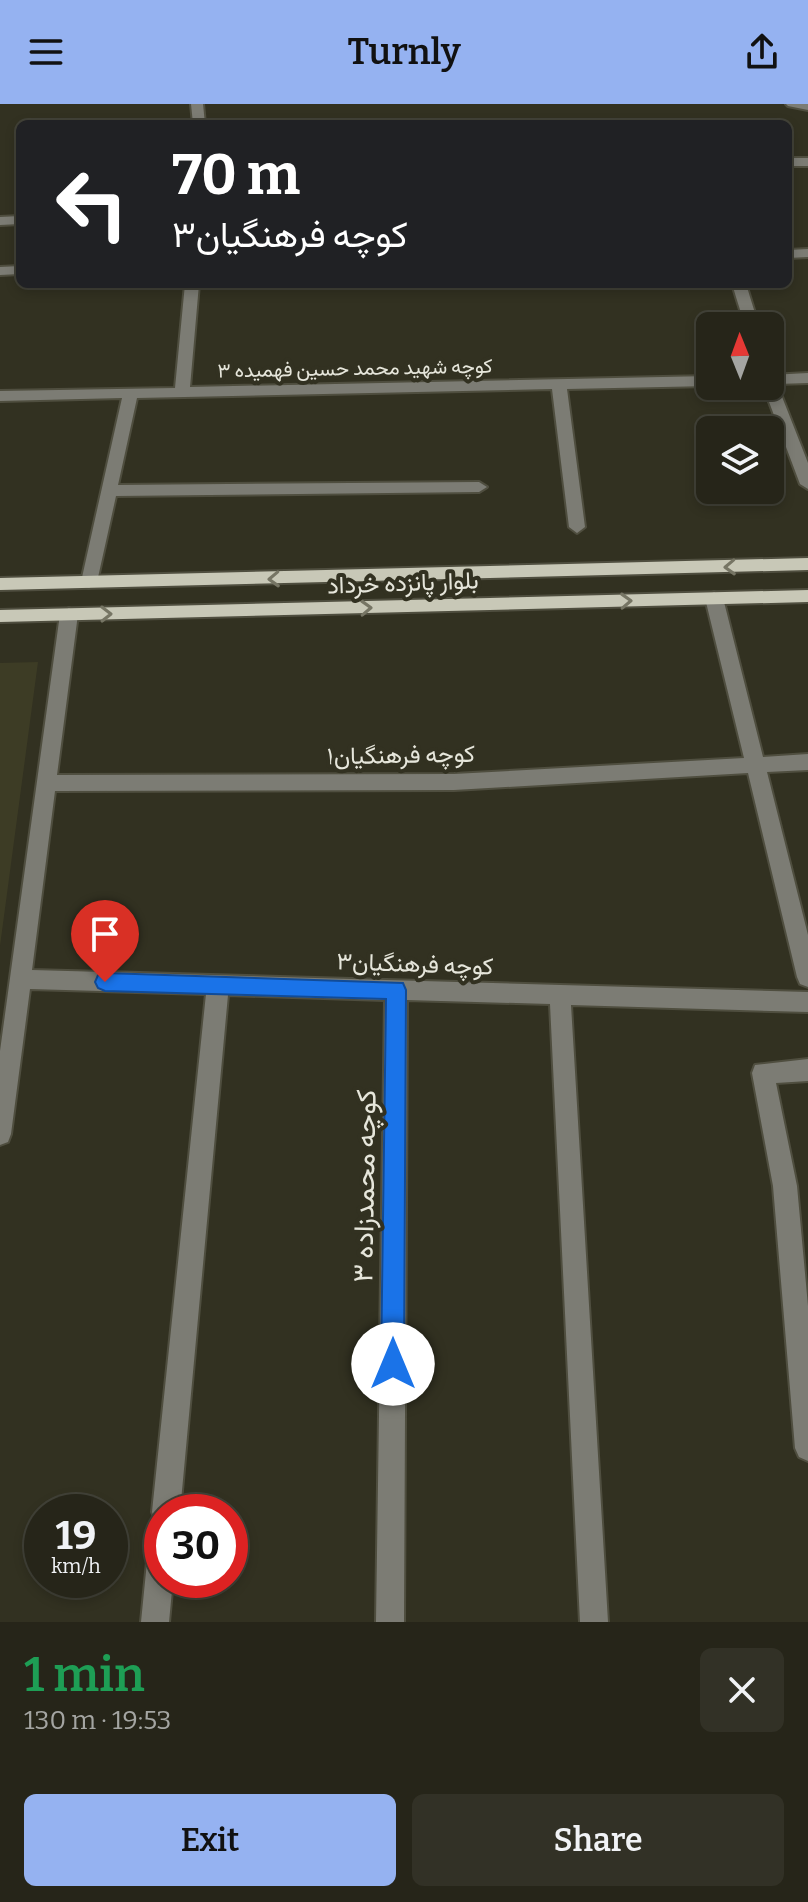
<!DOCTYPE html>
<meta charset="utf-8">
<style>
body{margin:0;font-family:Bitter,Vazirmatn,serif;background:#323126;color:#f1f3f6;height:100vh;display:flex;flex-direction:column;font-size:30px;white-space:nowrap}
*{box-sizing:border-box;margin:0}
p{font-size:26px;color:#a4a5a2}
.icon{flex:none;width:44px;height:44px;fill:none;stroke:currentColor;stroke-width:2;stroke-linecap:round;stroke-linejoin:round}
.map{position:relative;height:1518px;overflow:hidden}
.drawer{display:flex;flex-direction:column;background:#262519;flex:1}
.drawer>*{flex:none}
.guide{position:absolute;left:16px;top:16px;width:776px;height:168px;border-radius:12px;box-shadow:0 4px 12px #0003,0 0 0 2px #424238;background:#202124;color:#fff;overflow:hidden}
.needle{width:52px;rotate:359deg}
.buttons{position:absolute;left:696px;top:208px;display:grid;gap:16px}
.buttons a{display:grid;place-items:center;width:88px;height:88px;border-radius:12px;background:#262519;box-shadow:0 4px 12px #0003,0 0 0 2px #424238;font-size:40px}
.speed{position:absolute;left:24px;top:1390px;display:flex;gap:16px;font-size:40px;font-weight:700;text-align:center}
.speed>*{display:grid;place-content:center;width:104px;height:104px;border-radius:50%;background:#262519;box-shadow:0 4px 12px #0003,0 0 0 2px #424238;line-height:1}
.speed small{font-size:20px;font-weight:400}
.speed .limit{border:12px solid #d22;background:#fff;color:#111}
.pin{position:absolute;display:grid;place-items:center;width:68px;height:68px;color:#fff;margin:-82px -34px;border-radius:50% 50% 50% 0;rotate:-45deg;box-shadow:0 0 8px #0007}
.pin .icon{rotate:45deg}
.me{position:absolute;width:88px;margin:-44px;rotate:0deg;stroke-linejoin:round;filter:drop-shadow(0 0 6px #0008)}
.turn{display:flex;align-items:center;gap:28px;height:168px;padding:0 24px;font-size:36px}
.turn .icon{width:104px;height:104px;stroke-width:2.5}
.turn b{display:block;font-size:56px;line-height:68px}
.round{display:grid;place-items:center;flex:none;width:84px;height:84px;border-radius:12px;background:#323126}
.headline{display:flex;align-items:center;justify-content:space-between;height:136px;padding:0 24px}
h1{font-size:48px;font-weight:600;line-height:60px;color:#1e9e55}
.button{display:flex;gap:16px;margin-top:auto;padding:16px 24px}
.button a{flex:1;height:92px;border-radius:12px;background:#95b2f1;color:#111;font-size:32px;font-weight:600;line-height:92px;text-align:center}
.button a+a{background:#323126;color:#f1f3f6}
header{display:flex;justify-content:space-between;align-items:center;height:104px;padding:0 24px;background:#95b2f1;color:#111;font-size:36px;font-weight:600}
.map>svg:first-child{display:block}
.built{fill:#3d3c25}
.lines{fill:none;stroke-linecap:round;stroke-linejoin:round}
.minor-casing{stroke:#4f4e3f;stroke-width:4}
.major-casing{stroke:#4f4e3f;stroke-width:4}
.minor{fill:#7c7c74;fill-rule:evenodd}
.major{fill:#c8c8b7;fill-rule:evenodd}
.oneway{stroke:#767564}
.route{fill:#1a73e8;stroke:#114b97;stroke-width:2}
.labels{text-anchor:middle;stroke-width:8;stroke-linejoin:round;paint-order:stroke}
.far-street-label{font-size:20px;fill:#e6e6db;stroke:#323121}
.street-label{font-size:24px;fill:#e6e6db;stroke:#323121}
.near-street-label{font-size:28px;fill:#e6e6db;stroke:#323121}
</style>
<header><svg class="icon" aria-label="menu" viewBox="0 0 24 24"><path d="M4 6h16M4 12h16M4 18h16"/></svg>Turnly<svg class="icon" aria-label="share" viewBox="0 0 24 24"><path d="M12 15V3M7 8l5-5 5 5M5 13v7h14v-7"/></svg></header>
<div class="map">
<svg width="808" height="1518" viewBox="0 0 808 1518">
<rect width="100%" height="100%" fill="#323121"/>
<!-- built -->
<path class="built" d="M38,558L0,842V559Z"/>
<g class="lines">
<!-- minor casing -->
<g class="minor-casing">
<g id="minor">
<path d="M191,0H203L205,20H193Z"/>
<path d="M786,0H808V6L788,2Z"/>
<rect x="788" y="54" width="20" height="8"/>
<path d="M20,112V120L0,121V113Z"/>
<path d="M808,145V153L788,154V146Z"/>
<path d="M20,162V170L0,171V163Z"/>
<path d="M185,180H199L190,283L710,272V282L567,285L585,423L577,429L569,423L552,285L137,294L118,381L479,378L487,383L479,388L116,392L97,478L89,484L83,482L81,478L122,294L0,297V287L175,284Z"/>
<path d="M732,180H746L759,222H745Z"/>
<path d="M808,269V279L777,280L808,359V385L800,380L763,282H770V271Z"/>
<path d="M714,488L723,494L763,653L808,650V666L767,668L808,831V883L800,880L797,873L748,669L454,686L55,687L32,866L808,888V908L571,901L608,1518H580L550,900L407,896L404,1518H376L385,896L228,891L180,1408H162V1420L156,1418L152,1408L206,890L30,885L11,1030L8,1038L0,1041V947L60,510L69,504L78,510L57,671L454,670L744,654L705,494Z"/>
<path d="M808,955V977L776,979L797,1082L808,1202V1357L799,1353L795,1344L773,1082L752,969L755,961Z"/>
<path d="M162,1434V1476H173L169,1518H141L148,1448L152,1438Z"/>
</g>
</g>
<!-- major casing -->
<g class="major-casing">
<g id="major">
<path d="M808,454V466L0,486V474Z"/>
<path d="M808,486V498L0,518V506Z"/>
</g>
</g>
<!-- minor -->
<use href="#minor" class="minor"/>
<!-- major -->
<use href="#major" class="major"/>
</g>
<!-- one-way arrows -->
<defs><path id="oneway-chevron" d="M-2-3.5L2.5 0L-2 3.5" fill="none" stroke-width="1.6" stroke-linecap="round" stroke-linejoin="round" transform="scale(2)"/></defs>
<g class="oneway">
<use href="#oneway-chevron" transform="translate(730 463) rotate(178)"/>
<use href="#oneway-chevron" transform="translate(274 475) rotate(178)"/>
<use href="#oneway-chevron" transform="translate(626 497) rotate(-2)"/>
<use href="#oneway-chevron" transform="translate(366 504) rotate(-2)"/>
<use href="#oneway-chevron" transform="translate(106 510) rotate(-1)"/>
</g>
<!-- route -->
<path class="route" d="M105,869L403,879L406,886L404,1260L401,1268L393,1272L384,1268L381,1260L386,895L105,887L98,884L95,878L98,871Z"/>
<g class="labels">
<!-- far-street labels -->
<g class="far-street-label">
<text transform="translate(355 264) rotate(-1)" y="7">کوچه شهید محمد حسین فهمیده ۳</text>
</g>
<!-- street labels -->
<g class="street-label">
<text transform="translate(403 479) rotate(-2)" y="8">بلوار پانزده خرداد</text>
<text transform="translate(401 651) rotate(-1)" y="8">کوچه فرهنگیان۱</text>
<text transform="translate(415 860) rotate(2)" y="8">کوچه فرهنگیان۳</text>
</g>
<!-- near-street labels -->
<g class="near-street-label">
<text transform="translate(364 1082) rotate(-89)" y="10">کوچه محمدزاده ۳</text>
</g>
</g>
</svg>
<div class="buttons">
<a><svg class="needle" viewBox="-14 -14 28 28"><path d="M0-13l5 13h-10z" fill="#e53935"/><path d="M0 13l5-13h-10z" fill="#a4a5a2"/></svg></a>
<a><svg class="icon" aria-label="layers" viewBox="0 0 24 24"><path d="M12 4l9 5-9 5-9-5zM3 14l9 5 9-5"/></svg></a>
</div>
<div class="speed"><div>19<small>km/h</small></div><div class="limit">30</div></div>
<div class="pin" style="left:105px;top:878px;background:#d93025"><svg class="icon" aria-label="arrive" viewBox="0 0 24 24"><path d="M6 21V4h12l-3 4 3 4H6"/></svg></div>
<svg class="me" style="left:393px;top:1260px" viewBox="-20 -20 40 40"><circle r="19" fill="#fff"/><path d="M0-13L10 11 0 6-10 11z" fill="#1a73e8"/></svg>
<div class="guide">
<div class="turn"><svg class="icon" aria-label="left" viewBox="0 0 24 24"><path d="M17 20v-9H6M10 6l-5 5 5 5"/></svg><div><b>70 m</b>کوچه فرهنگیان۳</div></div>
</div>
</div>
<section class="drawer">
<div class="headline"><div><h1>1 min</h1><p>130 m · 19:53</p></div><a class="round"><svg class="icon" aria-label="close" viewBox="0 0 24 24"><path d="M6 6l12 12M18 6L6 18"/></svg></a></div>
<div class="button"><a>Exit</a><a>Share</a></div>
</section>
